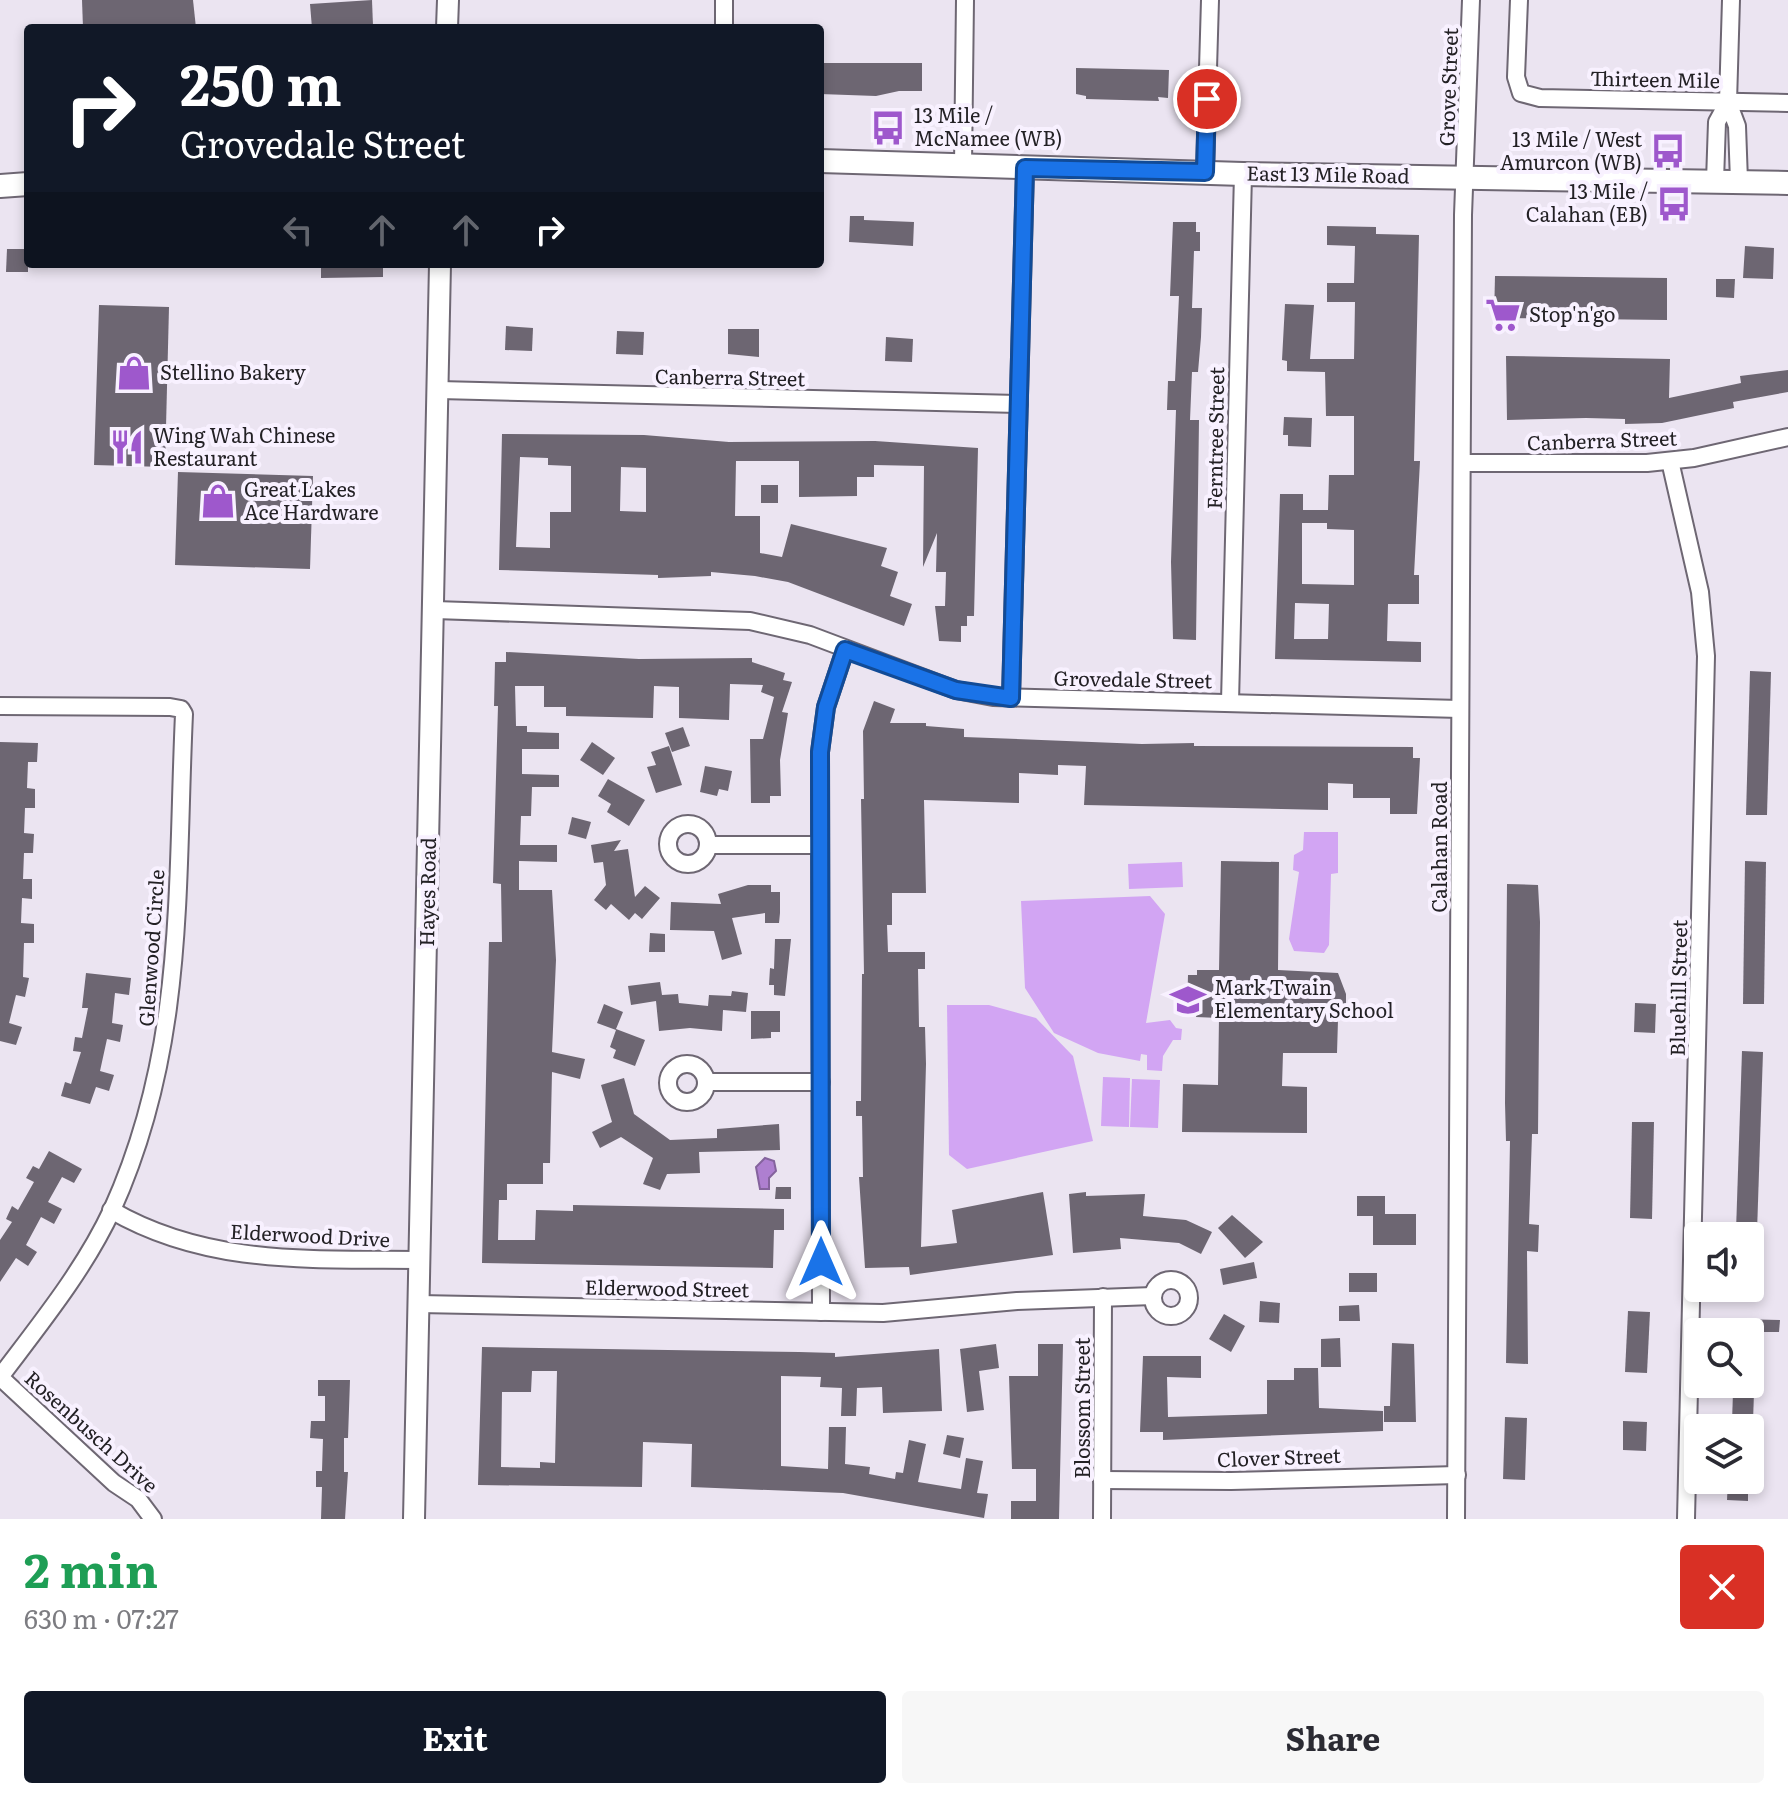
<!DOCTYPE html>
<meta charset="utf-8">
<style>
body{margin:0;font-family:Literata,serif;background:#f7f7f7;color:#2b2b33;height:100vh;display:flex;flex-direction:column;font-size:30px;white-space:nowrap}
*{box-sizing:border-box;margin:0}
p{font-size:26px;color:#7c7c81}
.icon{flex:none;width:44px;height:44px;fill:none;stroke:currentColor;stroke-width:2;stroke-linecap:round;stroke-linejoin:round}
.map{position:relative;height:1519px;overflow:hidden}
.side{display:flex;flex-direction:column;background:#fff;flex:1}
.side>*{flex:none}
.banner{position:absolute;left:24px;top:24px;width:800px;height:244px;border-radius:8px;box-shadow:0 4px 12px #0003;background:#111827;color:#fff;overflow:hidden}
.buttons{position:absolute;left:1684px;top:1222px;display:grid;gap:16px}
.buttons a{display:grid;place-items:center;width:80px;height:80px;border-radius:8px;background:#fff;box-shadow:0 4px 12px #0003;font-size:40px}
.pin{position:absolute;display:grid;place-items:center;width:68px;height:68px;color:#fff;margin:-34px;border:4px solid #fff;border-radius:50%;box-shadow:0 2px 8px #0007}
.me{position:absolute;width:88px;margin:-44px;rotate:0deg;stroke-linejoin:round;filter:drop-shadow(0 0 6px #0008)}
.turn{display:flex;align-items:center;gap:28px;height:168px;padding:0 24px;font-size:36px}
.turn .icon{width:104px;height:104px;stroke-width:2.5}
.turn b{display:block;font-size:56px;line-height:68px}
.lanes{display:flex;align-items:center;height:76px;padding:0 24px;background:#0003;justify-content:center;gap:40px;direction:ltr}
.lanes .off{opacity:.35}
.round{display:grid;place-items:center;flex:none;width:84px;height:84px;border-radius:8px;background:#f7f7f7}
.headline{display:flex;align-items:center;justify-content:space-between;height:136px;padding:0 24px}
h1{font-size:48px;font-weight:700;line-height:60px;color:#1e9e55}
.cta{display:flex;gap:16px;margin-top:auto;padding:16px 24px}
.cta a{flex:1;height:92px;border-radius:8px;background:#111827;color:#fff;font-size:32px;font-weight:700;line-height:92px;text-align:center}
.cta a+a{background:#f7f7f7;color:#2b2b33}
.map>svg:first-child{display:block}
.green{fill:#d2a5f3}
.water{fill:#ae7fd0;stroke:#84639d;stroke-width:2}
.building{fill:#6d6672;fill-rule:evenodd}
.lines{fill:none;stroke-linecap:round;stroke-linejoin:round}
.minor-casing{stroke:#6e6773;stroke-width:20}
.tertiary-casing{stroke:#6e6773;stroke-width:24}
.secondary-casing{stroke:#6e6773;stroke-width:26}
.minor{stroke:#fff;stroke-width:16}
.tertiary{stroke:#fff;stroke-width:20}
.secondary{stroke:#fff;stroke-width:22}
.route-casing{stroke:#114b97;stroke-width:20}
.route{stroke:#1a73e8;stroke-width:14}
.labels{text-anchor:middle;stroke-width:8;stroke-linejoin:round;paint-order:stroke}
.street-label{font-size:20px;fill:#232125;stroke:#f8f1ff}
.poi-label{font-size:20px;fill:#232125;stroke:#f8f1ff;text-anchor:start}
</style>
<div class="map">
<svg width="1788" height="1519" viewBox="0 0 1788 1519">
<rect width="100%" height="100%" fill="#ebe4f1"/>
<!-- green -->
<g class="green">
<path d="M1304,832H1338V873L1331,874L1329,945L1324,953L1294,951L1289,939L1299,872L1293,870L1294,855L1303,850Z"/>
<path d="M1182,862L1183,887L1129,889L1128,864Z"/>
<path d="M1150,896L1165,914L1146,1023L1170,1020L1176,1028L1182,1029L1181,1040H1173L1163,1056L1162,1071L1147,1070V1055L1141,1054L1140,1061L1098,1053L1054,1033L1025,988L1021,901Z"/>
<path d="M947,1005H989L1036,1018L1073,1056L1093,1141L967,1169L949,1155Z"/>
<path d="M1103,1077L1130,1078L1129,1127L1101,1126Z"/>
<path d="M1132,1079L1160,1080L1158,1128L1130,1127Z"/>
</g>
<!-- water -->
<path class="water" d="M765,1158L774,1161L776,1171L769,1178V1189H760L756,1167Z"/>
<!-- building -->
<g class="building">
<path d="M82,0H193L196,28H83Z"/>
<path d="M372,0L373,26L312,28L310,4Z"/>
<path d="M820,63H922V91H899L876,96L820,94Z"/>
<path d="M1076,68L1169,70L1168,98L1158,97L1159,101L1086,99V96L1076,94Z"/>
<path d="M850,216H864V220L914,222L913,246L849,242Z"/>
<path d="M1173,222H1196V232H1200V251H1194L1192,308H1202L1201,337L1198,372H1192L1190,420H1199L1196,640L1173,639L1171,562L1176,410H1167L1168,381H1175L1179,296H1170Z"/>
<path d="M1327,226L1376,227V234L1419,235L1414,461H1420L1414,575H1419V604H1388L1387,641L1421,642V662L1275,659L1280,494H1303V510H1328L1329,475H1354V416H1326L1325,372L1287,371V361L1282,360L1285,304L1314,305L1310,359H1354L1355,302H1327V283H1354L1355,246L1327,245ZM1302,523H1327V529L1354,530V585L1302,584ZM1295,603L1329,604L1328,639H1294Z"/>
<path d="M1745,246L1774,248L1773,279L1743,278Z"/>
<path d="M7,249H28V272H6Z"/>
<path d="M321,264H383V277L321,278Z"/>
<path d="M1495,276L1667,278V320L1494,318Z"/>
<path d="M1716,279H1735L1734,298L1716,297Z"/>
<path d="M99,305L169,307L165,467L94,465Z"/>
<path d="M506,326L533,328L532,351L505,350Z"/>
<path d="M728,329H759V357L728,354Z"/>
<path d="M617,331L644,332L643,355L616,354Z"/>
<path d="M886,337L913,339L912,362L885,361Z"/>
<path d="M1506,356L1670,359L1669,398L1741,383L1740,376L1788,370V392L1733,402L1734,408L1662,423L1625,424V419L1586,418L1507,420Z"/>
<path d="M1284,417L1312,418L1311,447L1288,446V435H1283Z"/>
<path d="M502,434L644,435L729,442L875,441L978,448L974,616H967V626H961V642L939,641L935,606H945L946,572H936L937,533L923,567L924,466L874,465V477H857V496L799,497V461H736L735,516H760V553L782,557L791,524L887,548L881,566L898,572L890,596L912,604L904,626L788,582L755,576L711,572V576L658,578V575L499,570ZM520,457L548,458V465L571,466V512H550V548L516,547ZM621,467L646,468V512L620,511Z"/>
<path d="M178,472L313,476L310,569L175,565Z"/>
<rect x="761" y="485" width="17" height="18"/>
<path d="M506,652L639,659L752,658V662L785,673L783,680L792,682L782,712L788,713L780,760L781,796H770V803H751L750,739H763L774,697L761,692L763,685L730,684L729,720L679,718V687L654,686L653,718L566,716V707H544V686H515L516,726H527V732L559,733V749H522V774L559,775V787H532L531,816H521L520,845H557V862L519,861V890H552L556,960L552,1052L585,1059L580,1079L552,1072L550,1163H543V1184H507V1200H499L498,1240H535L536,1210L573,1211V1205L784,1209V1230H774L773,1268L482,1263L489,942H502L501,884L493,883L498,706H494L495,662H506Z"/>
<path d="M1750,671L1771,672L1767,815H1746Z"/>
<path d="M874,701L895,709L890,723H926V726L964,729V737L1142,744L1194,743V746L1413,747V758H1420L1417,814H1390V798H1353V784L1328,783V810L1084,805L1086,766L1058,765V775L1019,773V803L924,800L926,893H892V925H887L888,952H925V969H918L919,1027H925L926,1064L921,1247L957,1243L952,1210L1043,1192L1053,1255L910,1275L909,1267L865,1268L859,1177H863L862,1116H856V1101H861L862,974H864L861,799H864L863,731Z"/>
<path d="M683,727L690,746L672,752L665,733Z"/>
<path d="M0,742L38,743L37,762H28L27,788L35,789V808H25L24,833L34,834L33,853H24L23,879H32V899L22,898L21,923L34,924V943H24L23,977L29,978L25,997L16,995L9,1023L22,1027L16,1045L0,1041Z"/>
<path d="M592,742L615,758L603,775L580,760Z"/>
<path d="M669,746L682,785L656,793L647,767L656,765L651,752Z"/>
<path d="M705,766L732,771L728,791L719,789L717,796L700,792Z"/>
<path d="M608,779L645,800L629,826L607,812L611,804L598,796Z"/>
<path d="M572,817L591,822L586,839L568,834Z"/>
<path d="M621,840L614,851L628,849L635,897L645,886L660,898L642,919L635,913L629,920L611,904L606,910L594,900L606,885L603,862L594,863L591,845Z"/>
<path d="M1221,861L1279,862L1278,970L1338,973L1346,994V1006L1338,1020L1337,1053H1283L1282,1086L1307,1087V1133L1182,1132L1183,1084L1218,1085L1219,1018L1196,1017L1197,1012H1187L1188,975H1197V970H1219Z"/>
<path d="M1745,861L1766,862L1764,1004H1743Z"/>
<path d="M1507,884L1538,885L1540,922L1538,1134H1532L1529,1224L1539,1225L1538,1252L1527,1251L1528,1364L1506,1363L1510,1141H1506L1505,1103Z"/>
<path d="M748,885H771V892H780V913L779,923H765V913L732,918L742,954L722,960L714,931L670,930L671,902L721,904L718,894Z"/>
<path d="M650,933L665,934V952H649Z"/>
<path d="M775,939H791L785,996L774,995V985H769L770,968L774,969Z"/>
<path d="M86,973L131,978L129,995L115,993L112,1023L123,1025L120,1042L107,1039L100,1071L114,1075L109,1091L96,1087L90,1104L61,1096L65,1082L71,1084L81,1052L73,1051L75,1037L82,1038L88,1008H82Z"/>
<path d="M660,982L662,995L678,994L679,1003L708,1006L709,995L731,996L732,991L748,993L746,1012L723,1010L722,1031L690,1028L659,1031L656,1001L631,1005L628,986Z"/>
<path d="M1635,1003L1656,1004L1655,1033L1634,1032Z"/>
<path d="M604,1004L623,1012L616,1029L645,1040L635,1066L613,1058L616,1050L610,1047L616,1030L597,1023Z"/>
<path d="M751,1011H780V1032H771V1038L751,1039Z"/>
<path d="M1742,1051L1763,1052L1757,1232L1736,1231Z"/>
<path d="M624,1078L634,1114L670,1140L717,1138V1129L779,1124L780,1150L699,1152L700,1173L667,1174L660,1190L643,1184L653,1158L621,1137L600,1148L592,1132L612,1122L601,1085Z"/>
<path d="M1632,1122H1654L1652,1219L1630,1218Z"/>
<path d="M49,1151L82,1169L74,1183L62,1177L48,1202L62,1209L54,1224L41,1217L26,1245L37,1252L28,1266L16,1258L0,1282V1240L12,1222L6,1219L12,1206L18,1210L34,1182L26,1178L33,1166L39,1169Z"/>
<path d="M776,1187H791V1199H775Z"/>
<path d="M1086,1192V1196L1145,1194L1143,1216L1186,1220L1212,1232L1201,1254L1179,1243L1120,1238L1121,1249L1073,1253L1069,1194Z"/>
<path d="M1357,1196H1385V1214H1416V1245H1373V1216H1357Z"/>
<path d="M1232,1215L1263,1242L1245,1258L1218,1228Z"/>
<path d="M1254,1262L1257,1278L1223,1285L1220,1269Z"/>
<rect x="1349" y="1273" width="28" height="19"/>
<path d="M1260,1301L1280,1303L1279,1323L1259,1322Z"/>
<path d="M1359,1305L1360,1321H1339V1306Z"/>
<path d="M1628,1311L1650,1312L1647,1373L1625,1372Z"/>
<path d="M1224,1314L1245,1326L1231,1352L1209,1339Z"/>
<path d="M1736,1319L1780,1320L1779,1332H1736Z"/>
<path d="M1340,1338L1341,1367H1321V1339Z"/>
<path d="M1392,1343L1414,1344L1416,1422H1384V1406H1390Z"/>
<path d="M996,1344L999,1368L979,1371L984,1410L967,1412L960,1349Z"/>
<path d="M1038,1344H1063L1059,1519H1011V1501H1036V1469H1012L1009,1376H1038Z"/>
<path d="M482,1347L799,1352L835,1353V1357L939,1349L942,1411L883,1413L882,1387L857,1388L856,1416H841L842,1388L820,1387L821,1377L781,1376V1466L828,1469L829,1427H846L845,1464L870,1467L869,1474L895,1479L896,1472L903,1473L909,1440L926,1444L918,1482L961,1489L966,1458L983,1461L977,1493L988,1494L984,1518L843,1493L691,1487L692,1444L643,1442L642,1487L478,1485ZM532,1371H557L555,1463L540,1462V1468L501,1467L502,1392H531Z"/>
<path d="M1143,1356H1201V1378L1167,1377L1168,1417L1267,1414V1380H1294V1368H1318L1319,1408L1383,1411V1431L1163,1440V1432H1140Z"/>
<path d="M318,1380H350L348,1438H344V1472H348L345,1519H321L322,1487H316V1471H322L323,1439L310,1438L311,1421H325V1396H318Z"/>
<path d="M1733,1392H1754L1753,1422H1732Z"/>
<path d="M1505,1417L1527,1418L1525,1480L1503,1479Z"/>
<path d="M1623,1421L1647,1422L1646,1451L1623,1450Z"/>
<path d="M947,1435L964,1438L960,1458L943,1454Z"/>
<path d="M1728,1480H1748V1501L1727,1500Z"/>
</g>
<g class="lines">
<!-- minor casing -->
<g class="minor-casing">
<g id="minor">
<path d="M1519,0L1516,77L1521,93L1540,98L1788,103"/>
<path d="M724,28V0"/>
<path d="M1728,102L1731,0"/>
<path d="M963,165L965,0"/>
<path d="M1205,172L1210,0"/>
<path d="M1715,181L1717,122L1728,102L1737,126L1739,181"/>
<path d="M439,390L1019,404"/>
<path d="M1670,461L1700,592L1706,656L1686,1519"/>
<path d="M1462,463H1647L1694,458L1788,437"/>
<path d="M435,610L750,621L810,635L956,690L993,697L1460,709"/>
<path d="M1011,698L1025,168"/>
<path d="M1230,702L1243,174"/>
<path d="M0,706L170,707L181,709L184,714C176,887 186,1047 112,1210C84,1270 40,1324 0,1377L114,1483L138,1499L153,1519"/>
<circle cx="688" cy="844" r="20"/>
<path d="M708,845H820"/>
<circle cx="687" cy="1083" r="19"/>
<path d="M706,1082H821"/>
<path d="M111,1210C207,1266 313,1259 420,1260"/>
<circle cx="1171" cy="1298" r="18"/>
<path d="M419,1304L883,1313L1017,1301L1153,1296"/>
<path d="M821,1312L820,752L826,707L845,650"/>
<path d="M1102,1480L1231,1481L1457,1475"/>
<path d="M1102,1519L1103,1297"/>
<path d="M1456,1519L1463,215L1471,0"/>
</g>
</g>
<!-- tertiary casing -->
<g class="tertiary-casing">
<g id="tertiary">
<path d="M447,28L448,0"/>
<path d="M414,1519L440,264"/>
</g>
</g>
<!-- secondary casing -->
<g class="secondary-casing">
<g id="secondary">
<path d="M820,161L1243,174L1788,183"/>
<path d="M0,186L28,184"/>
</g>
</g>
<!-- minor -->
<use href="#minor" class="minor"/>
<!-- tertiary -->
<use href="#tertiary" class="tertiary"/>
<!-- secondary -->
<use href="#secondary" class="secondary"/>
</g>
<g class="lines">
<!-- route casing -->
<g class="route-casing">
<path id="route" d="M821,1262L820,752L826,707L845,650L956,690L1011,698L1025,168L1205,172L1207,99"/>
</g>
<!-- route -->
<use href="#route" class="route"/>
</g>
<!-- icons -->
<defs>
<g id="bus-bare" transform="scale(2.76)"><path d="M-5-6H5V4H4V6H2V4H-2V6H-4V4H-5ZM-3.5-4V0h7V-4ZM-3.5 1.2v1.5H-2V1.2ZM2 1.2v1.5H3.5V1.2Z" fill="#9e58cc" stroke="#f8f1ff" stroke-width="2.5" paint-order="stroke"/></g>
<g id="supermarket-bare" transform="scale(2.76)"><path d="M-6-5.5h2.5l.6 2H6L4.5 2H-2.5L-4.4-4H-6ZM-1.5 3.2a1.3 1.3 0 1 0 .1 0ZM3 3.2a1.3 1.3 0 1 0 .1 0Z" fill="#9e58cc" stroke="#f8f1ff" stroke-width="2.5" paint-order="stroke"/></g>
<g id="shop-bare" transform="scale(2.76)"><path d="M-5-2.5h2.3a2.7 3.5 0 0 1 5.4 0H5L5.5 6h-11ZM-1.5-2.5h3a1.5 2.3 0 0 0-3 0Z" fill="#9e58cc" stroke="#f8f1ff" stroke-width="2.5" paint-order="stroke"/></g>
<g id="restaurant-bare" transform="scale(2.76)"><path d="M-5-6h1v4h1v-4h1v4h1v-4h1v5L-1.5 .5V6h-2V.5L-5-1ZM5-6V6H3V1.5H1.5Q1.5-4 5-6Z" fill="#9e58cc" stroke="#f8f1ff" stroke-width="2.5" paint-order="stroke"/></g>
<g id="school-bare" transform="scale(2.76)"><path d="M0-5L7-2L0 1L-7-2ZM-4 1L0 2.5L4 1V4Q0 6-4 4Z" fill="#9e58cc" stroke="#f8f1ff" stroke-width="2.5" paint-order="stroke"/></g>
</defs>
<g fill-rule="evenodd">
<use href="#bus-bare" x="888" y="128"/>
<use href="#bus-bare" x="1668" y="151"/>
<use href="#bus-bare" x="1674" y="204"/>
<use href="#supermarket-bare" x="1503" y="315"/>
<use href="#shop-bare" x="134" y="373"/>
<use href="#restaurant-bare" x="127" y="447"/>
<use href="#shop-bare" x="218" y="501"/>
<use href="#school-bare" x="1188" y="1000"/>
</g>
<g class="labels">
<!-- street labels -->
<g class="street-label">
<text transform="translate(1655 80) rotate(1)" y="7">Thirteen Mile</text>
<text transform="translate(1449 87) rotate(-88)" y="7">Grove Street</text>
<text transform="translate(1328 175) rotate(1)" y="7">East 13 Mile Road</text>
<text transform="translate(730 378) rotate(1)" y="7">Canberra Street</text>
<text transform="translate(1216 438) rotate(-89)" y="7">Ferntree Street</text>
<text transform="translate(1602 441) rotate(-2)" y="7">Canberra Street</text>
<text transform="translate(1133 680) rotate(1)" y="7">Grovedale Street</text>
<text transform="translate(1440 847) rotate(-90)" y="7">Calahan Road</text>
<text transform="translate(428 892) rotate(-89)" y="7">Hayes Road</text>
<text transform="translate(152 948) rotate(-86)" y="7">Glenwood Circle</text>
<text transform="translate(1679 988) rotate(-89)" y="7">Bluehill Street</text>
<text transform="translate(310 1236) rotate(3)" y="7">Elderwood Drive</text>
<text transform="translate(667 1289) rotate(1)" y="7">Elderwood Street</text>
<text transform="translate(1083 1408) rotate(-90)" y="7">Blossom Street</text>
<text transform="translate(91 1432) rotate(42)" y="7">Rosenbusch Drive</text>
<text transform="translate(1279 1458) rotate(-2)" y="7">Clover Street</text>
</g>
<!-- poi labels -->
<g class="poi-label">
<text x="914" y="123">13 Mile /<tspan x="914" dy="23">McNamee (WB)</tspan></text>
<text x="1642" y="147" text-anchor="end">13 Mile / West<tspan x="1642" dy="23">Amurcon (WB)</tspan></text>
<text x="1648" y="199" text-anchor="end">13 Mile /<tspan x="1648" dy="23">Calahan (EB)</tspan></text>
<text x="1529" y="322">Stop'n'go</text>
<text x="160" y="380">Stellino Bakery</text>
<text x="153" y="443">Wing Wah Chinese<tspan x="153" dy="23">Restaurant</tspan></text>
<text x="244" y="497">Great Lakes<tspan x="244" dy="23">Ace Hardware</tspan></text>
<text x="1214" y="995">Mark Twain<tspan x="1214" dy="23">Elementary School</tspan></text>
</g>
</g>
</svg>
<div class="buttons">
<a><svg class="icon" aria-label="sound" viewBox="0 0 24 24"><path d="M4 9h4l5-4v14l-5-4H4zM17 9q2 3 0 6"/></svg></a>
<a><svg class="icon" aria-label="search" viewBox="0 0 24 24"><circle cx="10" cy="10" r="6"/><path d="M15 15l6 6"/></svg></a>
<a><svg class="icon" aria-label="layers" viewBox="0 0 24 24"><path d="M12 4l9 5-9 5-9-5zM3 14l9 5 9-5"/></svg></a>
</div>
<div class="pin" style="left:1207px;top:99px;background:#d93025"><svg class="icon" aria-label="arrive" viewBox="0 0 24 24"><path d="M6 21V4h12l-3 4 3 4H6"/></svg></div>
<svg class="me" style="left:821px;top:1262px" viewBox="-20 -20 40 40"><path d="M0-17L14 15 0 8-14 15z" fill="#1a73e8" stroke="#fff" stroke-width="4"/></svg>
<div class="banner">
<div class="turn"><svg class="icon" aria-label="right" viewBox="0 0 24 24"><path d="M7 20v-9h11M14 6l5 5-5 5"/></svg><div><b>250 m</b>Grovedale Street</div></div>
<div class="lanes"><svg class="icon off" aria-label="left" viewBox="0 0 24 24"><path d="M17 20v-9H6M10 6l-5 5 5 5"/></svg><svg class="icon off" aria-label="ahead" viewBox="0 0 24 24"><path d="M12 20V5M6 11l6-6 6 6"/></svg><svg class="icon off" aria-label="ahead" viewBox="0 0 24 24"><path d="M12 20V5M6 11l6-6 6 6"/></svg><svg class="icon" aria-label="right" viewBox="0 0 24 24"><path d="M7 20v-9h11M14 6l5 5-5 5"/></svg></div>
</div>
</div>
<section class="side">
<div class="headline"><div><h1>2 min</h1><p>630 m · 07:27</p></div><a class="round" style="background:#d93025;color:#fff"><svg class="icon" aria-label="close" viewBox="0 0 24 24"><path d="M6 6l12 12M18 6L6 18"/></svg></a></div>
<div class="cta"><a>Exit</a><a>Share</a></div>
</section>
